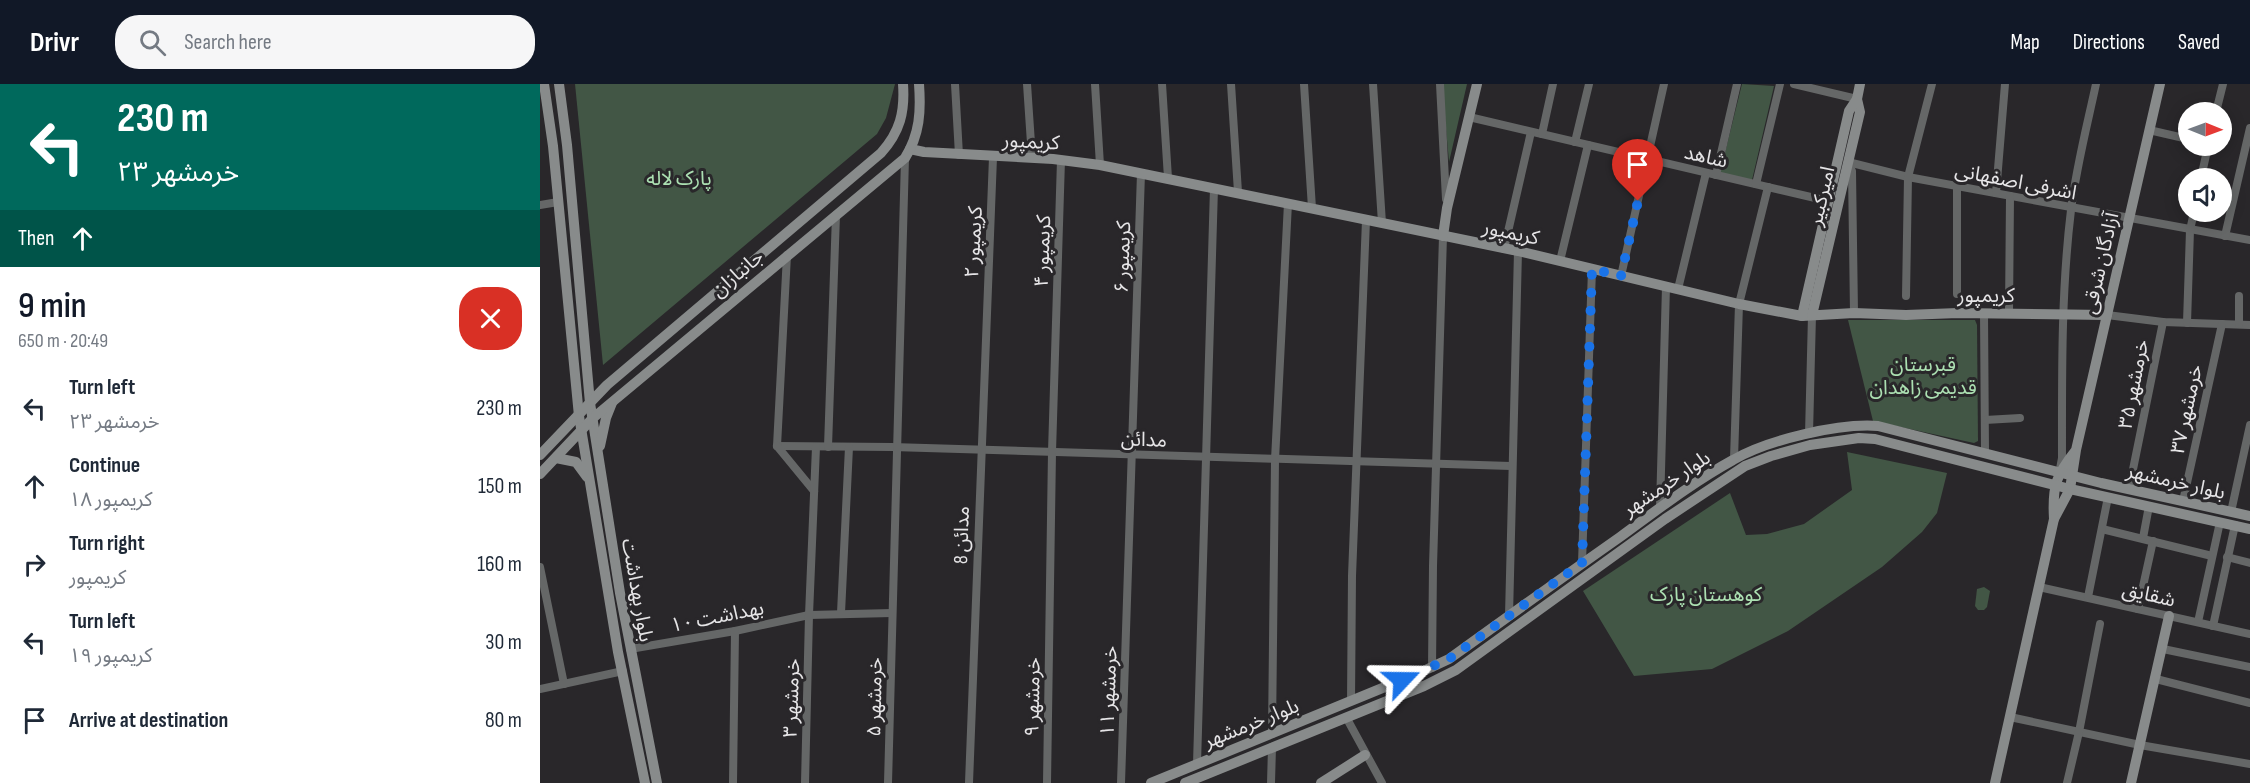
<!DOCTYPE html>
<meta charset="utf-8">
<style>
body{margin:0;font-family:"Sofia Sans Condensed","Noto Sans Arabic",sans-serif;background:#f6f6f7;color:#1f2937;height:100vh;display:flex;flex-direction:column;font-size:22px;white-space:nowrap}
*{box-sizing:border-box;margin:0}
p{font-size:20px;color:#747a83}
.icon{flex:none;width:33px;height:33px;fill:none;stroke:currentColor;stroke-width:2;stroke-linecap:round;stroke-linejoin:round}
.map{position:relative;flex:1;overflow:hidden}
.panel{display:flex;flex-direction:column;background:#fff;width:540px}
.panel>*{flex:none}
.hud{background:#00695c;color:#fff;overflow:hidden}
.needle{width:39px;rotate:91deg}
.buttons{position:absolute;left:1638px;top:18px;display:grid;gap:12px}
.buttons a{display:grid;place-items:center;width:54px;height:54px;border-radius:50%;background:#fff;box-shadow:0 3px 15px #0003;font-size:30px}
.pin{position:absolute;display:grid;place-items:center;width:51px;height:51px;color:#fff;margin:-62px -26px;border-radius:50% 50% 50% 0;rotate:-45deg;box-shadow:0 0 6px #0007}
.pin .icon{rotate:45deg}
.me{position:absolute;width:66px;margin:-33px;rotate:67deg;stroke-linejoin:round;filter:drop-shadow(0 0 4px #0008)}
.turn{display:flex;align-items:center;gap:21px;height:126px;padding:0 18px;font-size:27px}
.turn .icon{width:78px;height:78px;stroke-width:2.5}
.turn b{display:block;font-size:42px;line-height:51px}
.then{display:flex;align-items:center;height:57px;padding:0 18px;background:#0003;gap:12px;font-size:22px}
.round{display:grid;place-items:center;flex:none;width:63px;height:63px;border-radius:24px;background:#f6f6f7}
.headline{display:flex;align-items:center;justify-content:space-between;height:102px;padding:0 18px}
h1{font-size:36px;font-weight:600;line-height:45px;color:#111827}
ul{padding:0;list-style:none}
li{display:flex;align-items:center;gap:18px;height:78px;padding:0 18px}
li div{flex:1}
li b{display:block;font-size:22px}
li em{font-style:normal}
header{display:flex;align-items:center;gap:36px;box-sizing:border-box;height:84px;padding:0 30px;background:#111827;color:#fff}
header strong{font-size:28px}
nav{display:flex;gap:33px;margin-inline-start:auto;font-size:21px}
.search{width:420px;height:54px;background:#f6f6f7;display:flex;align-items:center;gap:15px;box-sizing:border-box;padding:0 21px;border-radius:24px;color:#747a83;font-size:22px}
main{display:flex;flex:1;min-height:0}
.map>svg:first-child{display:block}
.green{fill:#425645}
.lines{fill:none;stroke-linecap:round;stroke-linejoin:round}
.street{stroke:#656767;stroke-width:8}
.secondary{stroke:#888b8b;stroke-width:10}
.route{stroke:#1a73e8;stroke-width:10;stroke-dasharray:0 18}
.labels{text-anchor:middle;stroke-width:6;stroke-linejoin:round;paint-order:stroke}
.street-label{font-size:20px;fill:#e6e5e7;stroke:#29272a}
.park-label{font-size:20px;fill:#ace0b2;stroke:#29272a}
</style>
<header>
<strong>Drivr</strong>
<div class="search"><svg class="icon" aria-label="search" viewBox="0 0 24 24"><circle cx="10" cy="10" r="6"/><path d="M15 15l6 6"/></svg>Search here</div>
<nav><a>Map</a><a>Directions</a><a>Saved</a></nav>
</header>
<main>
<section class="panel">
<div class="hud">
<div class="turn"><svg class="icon" aria-label="left" viewBox="0 0 24 24"><path d="M17 20v-9H6M10 6l-5 5 5 5"/></svg><div><b>230 m</b>خرمشهر ۲۳</div></div>
<div class="then">Then<svg class="icon" aria-label="ahead" viewBox="0 0 24 24"><path d="M12 20V5M6 11l6-6 6 6"/></svg></div>
</div>
<div class="headline"><div><h1>9 min</h1><p>650 m · 20:49</p></div><a class="round" style="background:#d93025;color:#fff"><svg class="icon" aria-label="close" viewBox="0 0 24 24"><path d="M6 6l12 12M18 6L6 18"/></svg></a></div>
<ul>
<li><svg class="icon" aria-label="left" viewBox="0 0 24 24"><path d="M17 20v-9H6M10 6l-5 5 5 5"/></svg><div><b>Turn left</b><p>خرمشهر ۲۳</p></div><em>230 m</em></li>
<li><svg class="icon" aria-label="ahead" viewBox="0 0 24 24"><path d="M12 20V5M6 11l6-6 6 6"/></svg><div><b>Continue</b><p>کریمپور ۱۸</p></div><em>150 m</em></li>
<li><svg class="icon" aria-label="right" viewBox="0 0 24 24"><path d="M7 20v-9h11M14 6l5 5-5 5"/></svg><div><b>Turn right</b><p>کریمپور</p></div><em>160 m</em></li>
<li><svg class="icon" aria-label="left" viewBox="0 0 24 24"><path d="M17 20v-9H6M10 6l-5 5 5 5"/></svg><div><b>Turn left</b><p>کریمپور ۱۹</p></div><em>30 m</em></li>
<li><svg class="icon" aria-label="arrive" viewBox="0 0 24 24"><path d="M6 21V4h12l-3 4 3 4H6"/></svg><div><b>Arrive at destination</b></div><em>80 m</em></li>
</ul>
</section>
<div class="map">
<svg width="1710" height="699" viewBox="0 0 1710 699">
<rect width="100%" height="100%" fill="#29272a"/>
<!-- green -->
<g class="green">
<path d="M35,0H355L346,34L337,50L63,281Z"/>
<path d="M902,0H927L909,78Z"/>
<path d="M1202,0L1234,2L1212,96L1180,89Z"/>
<path d="M1308,236H1435L1437,241L1438,357L1434,359L1333,337Z"/>
<path d="M1307,368L1407,389L1397,429L1382,448L1342,483L1248,547L1172,585L1094,592L1043,507L1190,409L1206,451L1227,450L1264,440L1312,406Z"/>
<path d="M1444,503L1450,507L1447,523L1444,526H1438L1435,522L1437,505Z"/>
</g>
<g class="lines">
<!-- street -->
<g class="street">
<path d="M415,0L419,71"/>
<path d="M487,0L492,74"/>
<path d="M555,0L560,81"/>
<path d="M622,0L628,94"/>
<path d="M691,0L698,108"/>
<path d="M764,0L772,124"/>
<path d="M833,0L842,139"/>
<path d="M900,0L906,115"/>
<path d="M1254,0L1317,15"/>
<path d="M1676,28L1683,0"/>
<path d="M929,33L1288,117"/>
<path d="M1609,46L1648,55"/>
<path d="M1002,50L1013,0"/>
<path d="M1035,58L1049,0"/>
<path d="M1308,78L1368,93L1710,156"/>
<path d="M1308,79L1312,87L1314,229"/>
<path d="M1176,91L1197,0"/>
<path d="M1661,94L1668,62"/>
<path d="M1216,100L1240,0"/>
<path d="M1456,109L1465,0"/>
<path d="M0,121L18,118"/>
<path d="M1685,152L1710,44"/>
<path d="M964,165L991,48"/>
<path d="M1020,177L1048,61"/>
<path d="M1081,192L1124,0"/>
<path d="M1138,205L1166,89"/>
<path d="M1417,210V102"/>
<path d="M1366,212L1368,93L1392,0"/>
<path d="M1444,229L1445,369"/>
<path d="M1469,229L1470,112"/>
<path d="M1567,231L1623,238L1710,241"/>
<path d="M1647,239L1650,146L1654,128"/>
<path d="M1699,240V212"/>
<path d="M1445,336L1480,334"/>
<path d="M1269,350L1272,231"/>
<path d="M237,362L352,363L971,382"/>
<path d="M237,362L247,171"/>
<path d="M237,362L274,407"/>
<path d="M288,363L296,131"/>
<path d="M1194,375L1199,220L1228,103"/>
<path d="M1520,385L1522,374C1522,291 1521,209 1531,126C1536,84 1547,42 1556,0"/>
<path d="M1589,405L1623,238"/>
<path d="M1643,417L1682,240"/>
<path d="M1120,424L1126,202"/>
<path d="M1691,428L1710,341"/>
<path d="M1562,445L1672,472"/>
<path d="M1603,454L1609,422"/>
<path d="M1687,473L1710,479"/>
<path d="M1042,479L1052,185"/>
<path d="M0,483L24,600"/>
<path d="M1499,503L1710,550"/>
<path d="M1548,513L1568,413"/>
<path d="M1598,525L1613,457"/>
<path d="M301,529L309,363"/>
<path d="M969,532L978,167"/>
<path d="M1658,538L1680,438"/>
<path d="M1673,542L1695,441"/>
<path d="M90,565L195,547L269,531L352,529"/>
<path d="M1623,565L1710,583"/>
<path d="M892,584L893,482L903,152"/>
<path d="M1616,595L1710,619"/>
<path d="M0,605L83,587"/>
<path d="M811,617L812,492L826,136"/>
<path d="M806,633L842,699"/>
<path d="M1470,633L1600,661L1710,680"/>
<path d="M732,650L735,376L748,119"/>
<path d="M657,680L674,104"/>
<path d="M193,699L195,547"/>
<path d="M265,699L269,531L276,363"/>
<path d="M348,699L365,74"/>
<path d="M429,699L453,73"/>
<path d="M507,699L512,368L521,76"/>
<path d="M581,699L601,89"/>
<path d="M731,699L732,663"/>
<path d="M1527,699L1539,648L1560,540"/>
</g>
<!-- secondary -->
<g class="secondary">
<path d="M4,0L13,62L39,332L78,568L105,699"/>
<path d="M19,0L27,61L50,319L80,509L117,699"/>
<path d="M370,65L384,68L513,75L560,81L978,167L1199,220L1262,232L1314,229L1366,231L1418,229L1567,231"/>
<path d="M903,152L907,124L937,0"/>
<path d="M1272,231L1320,28L1317,15L1320,0"/>
<path d="M1262,232L1309,27L1317,15"/>
<path d="M60,362L66,334L72,319"/>
<path d="M1536,366C1516,391 1512,402 1514,435L1530,405L1536,366L1620,0"/>
<path d="M0,371L67,301L341,69C360,48 365,28 363,0"/>
<path d="M16,374L36,378L47,393"/>
<path d="M0,390L53,334L365,74C380,50 381,27 379,0"/>
<path d="M611,699L879,589L909,575C966,534 1023,493 1080,453C1117,426 1153,398 1193,376C1227,356 1299,339 1338,342L1561,399L1710,432"/>
<path d="M645,699L884,602L916,586L1125,435L1205,382L1231,372L1270,361L1319,354L1335,355L1530,405L1710,445"/>
<path d="M781,699L825,671"/>
<path d="M1455,699L1514,435"/>
<path d="M1591,699L1629,532"/>
</g>
</g>
<g class="lines">
<!-- route -->
<path class="route" d="M862,596L909,575L1042,479L1052,185L1081,192L1098,117"/>
</g>
<g class="labels">
<!-- street labels -->
<g class="street-label">
<text transform="translate(491 57) rotate(3)" y="7">کریمپور</text>
<text transform="translate(1166 72) rotate(13)" y="7">شاهد</text>
<text transform="translate(1476 97) rotate(11)" y="7">اشرفی اصفهانی</text>
<text transform="translate(1281 112) rotate(-77)" y="7">امیرکبیر</text>
<text transform="translate(971 148) rotate(12)" y="7">کریمپور</text>
<text transform="translate(433 158) rotate(-87)" y="7">کریمپور ۲</text>
<text transform="translate(502 167) rotate(-88)" y="7">کریمپور ۴</text>
<text transform="translate(582 173) rotate(-88)" y="7">کریمپور ۶</text>
<text transform="translate(1560 179) rotate(-77)" y="7">آزادگان شرقی</text>
<text transform="translate(197 189) rotate(-40)" y="7">جانبازان</text>
<text x="1446" y="218">کریمپور</text>
<text transform="translate(1593 300) rotate(-79)" y="7">خرمشهر ۳۵</text>
<text transform="translate(1646 325) rotate(-78)" y="7">خرمشهر ۳۷</text>
<text transform="translate(604 355) rotate(2)" y="7">مدائن</text>
<text transform="translate(1636 397) rotate(13)" y="7">بلوار خرمشهر</text>
<text transform="translate(1126 399) rotate(-34)" y="7">بلوار خرمشهر</text>
<text transform="translate(421 451) rotate(-88)" y="7">مدائن 8</text>
<text transform="translate(98 506) rotate(80)" y="7">بلوار بهداشت</text>
<text transform="translate(1609 510) rotate(13)" y="7">شقایق</text>
<text transform="translate(177 532) rotate(-11)" y="7">بهداشت ۱۰</text>
<text transform="translate(568 607) rotate(-88)" y="7">خرمشهر ۱۱</text>
<text transform="translate(334 613) rotate(-89)" y="7">خرمشهر ۵</text>
<text transform="translate(492 613) rotate(-89)" y="7">خرمشهر ۹</text>
<text transform="translate(251 614) rotate(-88)" y="7">خرمشهر ۳</text>
<text transform="translate(711 639) rotate(-22)" y="7">بلوار خرمشهر</text>
</g>
<!-- park labels -->
<g class="park-label">
<text x="139" y="101">پارک لاله</text>
<text x="1383" y="287">قبرستان<tspan x="1383" dy="23">قدیمی زاهدان</tspan></text>
<text x="1166" y="517">کوهستان پارک</text>
</g>
</g>
</svg>
<div class="buttons">
<a><svg class="needle" viewBox="-14 -14 28 28"><path d="M0-13l5 13h-10z" fill="#e53935"/><path d="M0 13l5-13h-10z" fill="#747a83"/></svg></a>
<a><svg class="icon" aria-label="sound" viewBox="0 0 24 24"><path d="M4 9h4l5-4v14l-5-4H4zM17 9q2 3 0 6"/></svg></a>
</div>
<div class="pin" style="left:1098px;top:117px;background:#d93025"><svg class="icon" aria-label="arrive" viewBox="0 0 24 24"><path d="M6 21V4h12l-3 4 3 4H6"/></svg></div>
<svg class="me" style="left:862px;top:596px" viewBox="-20 -20 40 40"><path d="M0-17L14 15 0 8-14 15z" fill="#1a73e8" stroke="#fff" stroke-width="4"/></svg>
</div>
</main>
